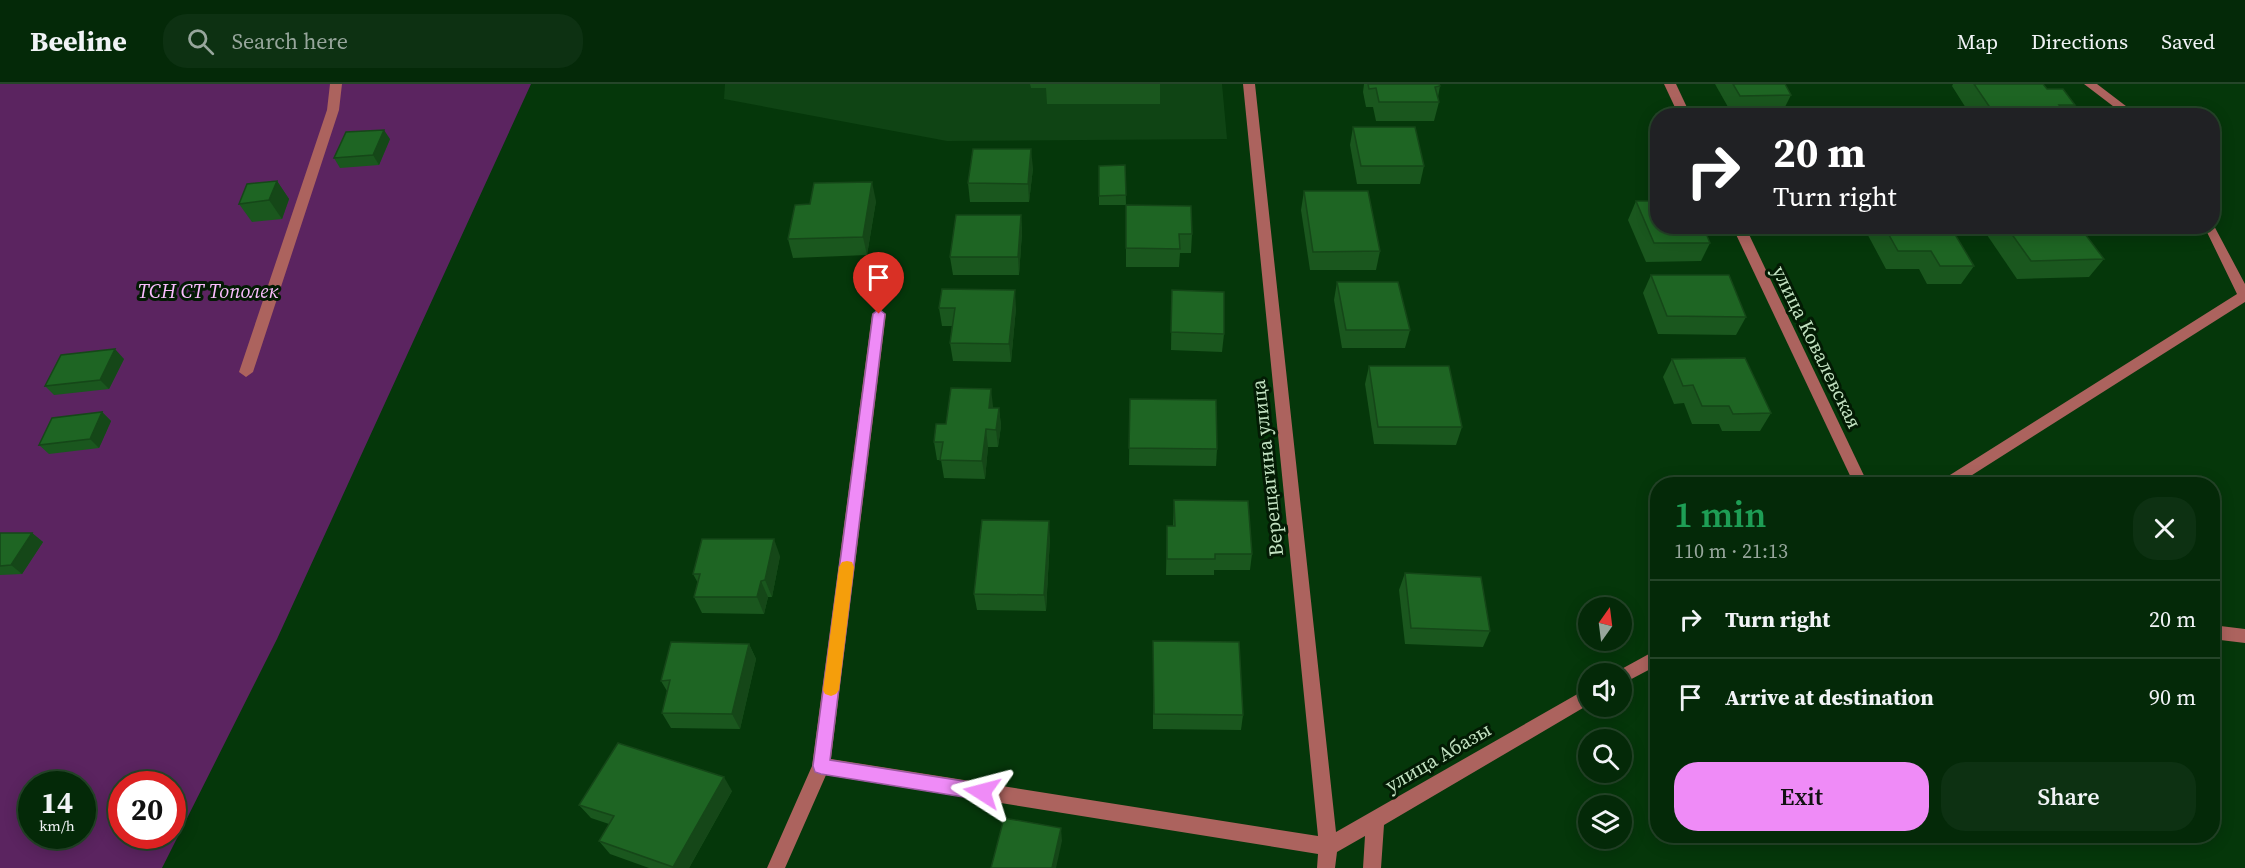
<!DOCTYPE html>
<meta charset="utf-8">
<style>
body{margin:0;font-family:"Source Serif 4",serif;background:#0d3112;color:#f1f3f6;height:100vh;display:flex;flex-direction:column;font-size:22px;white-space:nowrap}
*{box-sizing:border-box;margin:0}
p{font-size:20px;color:#97a69c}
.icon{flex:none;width:33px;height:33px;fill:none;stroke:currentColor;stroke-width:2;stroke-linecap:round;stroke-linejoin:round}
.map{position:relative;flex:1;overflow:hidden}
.details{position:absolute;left:1650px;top:393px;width:570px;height:366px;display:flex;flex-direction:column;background:#042908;border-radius:24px;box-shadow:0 3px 15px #0003,0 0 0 2px #254529}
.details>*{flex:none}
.banner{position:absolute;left:1650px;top:24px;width:570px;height:126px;border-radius:24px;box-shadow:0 3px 15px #0003,0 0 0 2px #254529;background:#202124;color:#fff;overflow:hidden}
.needle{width:39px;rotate:14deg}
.controls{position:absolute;left:1578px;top:513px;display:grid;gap:12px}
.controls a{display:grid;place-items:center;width:54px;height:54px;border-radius:50%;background:#042908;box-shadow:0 3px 15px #0003,0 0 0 2px #254529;font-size:30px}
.speed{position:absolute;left:18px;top:687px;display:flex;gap:12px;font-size:30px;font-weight:700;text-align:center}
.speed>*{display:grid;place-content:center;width:78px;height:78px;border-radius:50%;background:#042908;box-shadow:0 3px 15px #0003,0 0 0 2px #254529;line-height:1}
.speed small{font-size:15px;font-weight:400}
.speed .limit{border:9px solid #d22;background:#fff;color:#111}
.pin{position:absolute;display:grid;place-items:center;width:51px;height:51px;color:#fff;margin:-62px -26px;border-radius:50% 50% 50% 0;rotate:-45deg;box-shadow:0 0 6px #0007}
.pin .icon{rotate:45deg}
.me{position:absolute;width:66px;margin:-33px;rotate:279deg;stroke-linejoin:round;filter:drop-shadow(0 0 4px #0008)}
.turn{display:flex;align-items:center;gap:21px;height:126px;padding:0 24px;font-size:27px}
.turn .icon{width:78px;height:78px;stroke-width:2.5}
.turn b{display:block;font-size:42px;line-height:51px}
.round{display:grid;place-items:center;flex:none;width:63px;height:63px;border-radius:24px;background:#0d3112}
.headline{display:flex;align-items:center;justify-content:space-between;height:102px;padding:0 24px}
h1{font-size:36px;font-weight:600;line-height:45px;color:#1e9e55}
.action{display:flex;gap:12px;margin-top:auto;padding:12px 24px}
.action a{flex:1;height:69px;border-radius:24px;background:#ef8bf7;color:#111;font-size:24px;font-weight:600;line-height:69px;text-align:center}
.action a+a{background:#0d3112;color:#f1f3f6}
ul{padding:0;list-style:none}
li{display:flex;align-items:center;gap:18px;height:78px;padding:0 24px;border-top:2px solid #254529}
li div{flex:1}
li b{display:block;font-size:22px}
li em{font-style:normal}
header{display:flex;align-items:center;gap:36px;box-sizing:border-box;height:84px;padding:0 30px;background:#042908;border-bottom:2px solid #254529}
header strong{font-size:28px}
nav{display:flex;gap:33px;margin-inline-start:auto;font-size:21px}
.search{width:420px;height:54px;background:#0d3112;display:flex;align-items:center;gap:15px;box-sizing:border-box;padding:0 21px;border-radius:24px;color:#97a69c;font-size:22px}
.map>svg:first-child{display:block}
.built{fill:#0f4414}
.green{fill:#5b2460;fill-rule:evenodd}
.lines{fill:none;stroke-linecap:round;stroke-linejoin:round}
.minor{fill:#ac635e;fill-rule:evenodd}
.wall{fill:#1a571e}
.shaded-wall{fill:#154718}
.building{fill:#1e6523;stroke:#154718;stroke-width:1.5}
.route{fill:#ef8bf7;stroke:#9b5aa1;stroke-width:1.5}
.slow{fill:#f59e0b}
.labels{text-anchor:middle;stroke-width:6;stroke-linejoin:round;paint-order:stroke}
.park-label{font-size:20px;font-style:italic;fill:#fabdfe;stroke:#031b04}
.street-label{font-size:20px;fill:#c3e2c2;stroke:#031b04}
</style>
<header>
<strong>Beeline</strong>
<div class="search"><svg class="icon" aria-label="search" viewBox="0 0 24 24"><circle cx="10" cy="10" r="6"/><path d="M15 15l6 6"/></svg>Search here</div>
<nav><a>Map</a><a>Directions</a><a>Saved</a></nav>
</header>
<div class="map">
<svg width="2245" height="784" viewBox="0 0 2245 784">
<rect width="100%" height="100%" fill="#05370a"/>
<!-- built -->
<path class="built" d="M725,0H1222L1227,55L947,57L724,15Z"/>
<!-- green -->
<path class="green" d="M0,0H531L277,555L162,784H0ZM32,700H82V752H32ZM122,700H172V752H122Z"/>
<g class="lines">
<!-- minor -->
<g class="minor">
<path d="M330,0H342L339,26L253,288L246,293L239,288L327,26Z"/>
<path d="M1243,0H1255L1336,748L1588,604V621L1384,741L1381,784H1363L1365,752L1337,768L1335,784H1317L1318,770L826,691L785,784H767L812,682L872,230L879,225L886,230L831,675L1318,752Z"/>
<path d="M1664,0H1676L1691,32H1679Z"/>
<path d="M2084,0H2097L2139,32H2126Z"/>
<path d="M2212,138L2245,200V218L1958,400H1940L1942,396L2237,210L2204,142H2212Z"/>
<path d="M1732,142H1745L1868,400H1854Z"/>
<path d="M2212,541L2245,545V559L2212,555Z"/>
<path d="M1658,565V581L1622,600V590H1615L1616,588Z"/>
</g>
</g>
<!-- wall -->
<g class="wall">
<path d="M1030,0H1160V20H1047L1046,4H1031Z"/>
<path d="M1364,0H1439L1440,2L1438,13L1439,18L1434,37H1376L1373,23H1366L1363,8Z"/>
<path d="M1715,0H1785L1791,11L1782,29L1732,30Z"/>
<path d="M1953,0H2043L2047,5L2075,21L2067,32H1971L1952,2Z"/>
<path d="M1353,43L1424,82L1420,100H1357L1350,61Z"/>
<path d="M390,55L379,81L340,84L334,74Z"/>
<path d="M1125,81L1126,121H1099V82Z"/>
<path d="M1033,84L1029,118H970L968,99Z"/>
<path d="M277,97L289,115L282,135L252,138L239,120Z"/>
<path d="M1304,107L1380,167L1376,186H1310L1301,126Z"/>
<path d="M876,117L867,171L793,174L788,155Z"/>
<path d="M1636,117L1710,159L1701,177L1646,178L1628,136Z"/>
<path d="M1126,121L1192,150L1191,169H1180L1179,183H1126Z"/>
<path d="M1021,131L1022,149L1019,191H953L950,173Z"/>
<path d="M1863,142H1950L1974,182L1961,200H1927L1919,185H1886Z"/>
<path d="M1989,142H2079L2104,175L2089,193L2017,195L1985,148Z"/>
<path d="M1651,191L1746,233L1736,251L1658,250L1643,209Z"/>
<path d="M1337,198L1410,246L1405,264H1342L1334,216Z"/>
<path d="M1172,206L1224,250L1222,268L1171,266Z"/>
<path d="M939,224H1016L1011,278L953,277L950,259L952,242H942Z"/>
<path d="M124,275L109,305L54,311L45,302Z"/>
<path d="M1672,275L1771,329L1760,347H1722L1719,340H1692L1684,319L1674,320L1663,293Z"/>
<path d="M1369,282L1462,343L1456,361L1374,360L1365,300Z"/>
<path d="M1130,315L1217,365L1216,382L1129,381Z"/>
<path d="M993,322V324H999L1001,342L998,363H988L985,395L944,394L941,376H937L934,358L946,340Z"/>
<path d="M102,328L111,337L99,364L49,370L39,361Z"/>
<path d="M1174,416L1252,470L1250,486H1214V491H1166L1167,442H1173Z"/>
<path d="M0,449H32L43,458L22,490L0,491Z"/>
<path d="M1050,454L1046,527L977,526L974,510Z"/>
<path d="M780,472L772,513H768L764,530L702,529L694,513L698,499L693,490Z"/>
<path d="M1405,489L1490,547L1483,563L1405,560L1399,506Z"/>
<path d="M1153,557L1243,631L1241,646L1153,645Z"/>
<path d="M749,560L756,575L740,645L671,644L662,629L667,607L661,597Z"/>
<path d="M732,707L689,784H649L610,770L599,757L609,740L591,734L579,721Z"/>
</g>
<!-- shaded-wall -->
<g class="shaded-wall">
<path d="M384,46L390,55L379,81L373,71Z"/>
<path d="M1031,65L1033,84L1029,118L1028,100Z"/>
<path d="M277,97L289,115L282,135L269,116Z"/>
<path d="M872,98L876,117L867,171L863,153Z"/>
<path d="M1021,131L1022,149L1019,191L1018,173Z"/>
<path d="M1015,206L1016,224L1011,278L1009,260Z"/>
<path d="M115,265L124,275L109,305L100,296Z"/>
<path d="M991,305L993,322L991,342L989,324Z"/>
<path d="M999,324L1001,342L998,363L996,346Z"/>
<path d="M102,328L111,337L99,364L90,355Z"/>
<path d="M986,345L988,363L985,395L982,377Z"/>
<path d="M1049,437L1050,454L1046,527L1044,511Z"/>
<path d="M32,449L43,458L22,490L11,481Z"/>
<path d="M774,455L780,472L772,513L765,496Z"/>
<path d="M761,497L768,513L764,530L757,513Z"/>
<path d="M749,560L756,575L740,645L732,630Z"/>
<path d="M724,693L732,707L689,784H674L673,783Z"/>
<path d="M1061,744L1062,757L1056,784H1052Z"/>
</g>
<!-- building -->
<g class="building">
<path d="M1368,0H1439L1440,2L1435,3L1439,18H1379L1376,4L1369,5Z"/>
<path d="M1733,0H1785L1791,11L1740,12Z"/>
<path d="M1974,0H2043L2047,5H2063L2075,21H2059L2063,26L1991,25Z"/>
<path d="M1353,43H1415L1424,82H1361Z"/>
<path d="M384,46L373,71L334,74L346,48Z"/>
<path d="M973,65H1031L1028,100L968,99Z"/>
<path d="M1125,81L1126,111L1099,112V82Z"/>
<path d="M277,97L269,116L239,120L247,100Z"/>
<path d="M872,98L863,153L788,155L795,121L810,120L814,99Z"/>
<path d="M1304,107H1368L1380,167L1313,168Z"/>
<path d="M1636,117H1658V142H1703L1710,159H1654Z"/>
<path d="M1126,121L1191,122L1192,150H1179L1180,165L1126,164Z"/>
<path d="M956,131H1021L1018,173H950Z"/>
<path d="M1884,142H1950L1974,182H1940L1931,167H1898Z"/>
<path d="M2006,142H2079L2104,175L2031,177Z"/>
<path d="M1651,191H1729L1746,233L1667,232Z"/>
<path d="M1337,198H1398L1410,246H1346Z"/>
<path d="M942,205L1015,206L1009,260L950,259L955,224H939Z"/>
<path d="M1172,206L1224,208V250L1171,248Z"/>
<path d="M115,265L100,296L45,302L61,271Z"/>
<path d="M1745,274L1771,329L1733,330L1729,322H1702L1693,301L1683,302L1672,275Z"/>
<path d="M1369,282H1449L1462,343H1378Z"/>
<path d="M951,304L991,305L989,324H999L996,346L986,345L982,377L940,376L943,358H934L936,340H946Z"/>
<path d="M1130,315L1216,316L1217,365L1129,364Z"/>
<path d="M102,328L90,355L39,361L52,334Z"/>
<path d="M1174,416L1248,417L1252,470H1215V475H1167V442H1175Z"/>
<path d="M982,436L1049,437L1044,511L974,510Z"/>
<path d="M0,449H32L11,481L0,482Z"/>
<path d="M702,455H774L765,496L761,497L757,513H694L700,490H693Z"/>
<path d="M1405,489L1481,493L1490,547L1411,544Z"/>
<path d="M1153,557L1239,558L1243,631L1154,630Z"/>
<path d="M671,558L749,560L732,630L662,629L670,596L661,597Z"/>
<path d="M618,659L724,693L673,783L599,757L614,732L579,721Z"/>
<path d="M1004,734L1061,744L1052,784H991Z"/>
</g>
<!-- route -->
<path class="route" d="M879,225L885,230L830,676L982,700L988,703L991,708L988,713L982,716L821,690L815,688L813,682L873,230Z"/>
<!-- slow -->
<path class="slow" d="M847,477L852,478L854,483L839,606L836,610L831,612L825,610L823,606L839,483L842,478Z"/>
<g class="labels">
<!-- park labels -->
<g class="park-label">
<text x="208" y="214">ТСН СТ Тополек</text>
</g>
<!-- street labels -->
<g class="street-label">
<text transform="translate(1817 263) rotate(64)" y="7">улица Ковалевская</text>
<text transform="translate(1267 384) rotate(-96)" y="7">Верещагина улица</text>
<text transform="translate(1438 673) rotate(-30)" y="7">улица Абазы</text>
</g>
</g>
</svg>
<div class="controls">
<a><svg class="needle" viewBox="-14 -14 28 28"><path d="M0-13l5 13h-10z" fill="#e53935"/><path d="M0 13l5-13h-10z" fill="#97a69c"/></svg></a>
<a><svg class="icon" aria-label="sound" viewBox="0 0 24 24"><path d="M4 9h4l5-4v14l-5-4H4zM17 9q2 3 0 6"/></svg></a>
<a><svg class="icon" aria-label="search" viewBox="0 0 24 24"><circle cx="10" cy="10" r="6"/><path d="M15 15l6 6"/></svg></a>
<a><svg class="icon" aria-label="layers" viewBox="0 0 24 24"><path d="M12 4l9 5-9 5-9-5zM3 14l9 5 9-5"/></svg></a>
</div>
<div class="speed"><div>14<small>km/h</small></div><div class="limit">20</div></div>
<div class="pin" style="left:879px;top:230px;background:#d93025"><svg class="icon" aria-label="arrive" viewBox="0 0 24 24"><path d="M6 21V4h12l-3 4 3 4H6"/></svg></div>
<svg class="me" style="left:982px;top:708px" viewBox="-20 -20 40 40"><path d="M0-17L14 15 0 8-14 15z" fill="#ef8bf7" stroke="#fff" stroke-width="4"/></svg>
<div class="banner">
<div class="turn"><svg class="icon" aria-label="right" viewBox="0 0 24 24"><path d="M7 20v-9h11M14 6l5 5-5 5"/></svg><div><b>20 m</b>Turn right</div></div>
</div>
<section class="details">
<div class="headline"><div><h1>1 min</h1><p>110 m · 21:13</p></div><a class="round"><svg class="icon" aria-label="close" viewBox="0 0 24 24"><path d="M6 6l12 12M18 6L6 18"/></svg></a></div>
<ul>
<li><svg class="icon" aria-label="right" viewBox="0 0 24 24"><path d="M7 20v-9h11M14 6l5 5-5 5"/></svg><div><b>Turn right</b></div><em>20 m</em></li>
<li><svg class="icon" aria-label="arrive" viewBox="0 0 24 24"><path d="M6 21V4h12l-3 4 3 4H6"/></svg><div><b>Arrive at destination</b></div><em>90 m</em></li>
</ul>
<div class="action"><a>Exit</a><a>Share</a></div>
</section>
</div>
